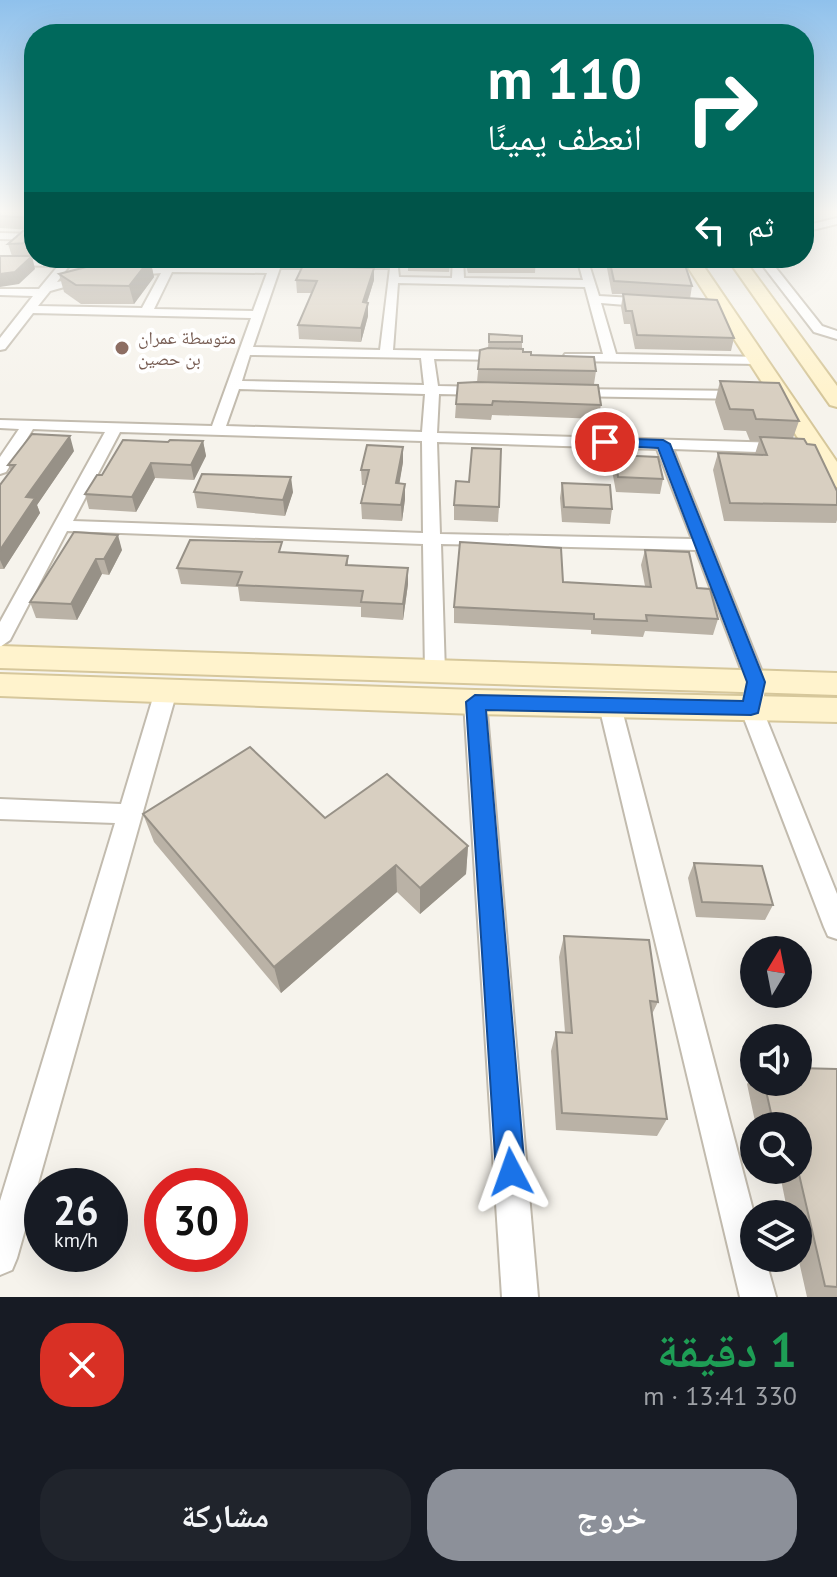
<!DOCTYPE html>
<html lang="ar">
<meta charset="utf-8">
<style>
body{margin:0;font-family:"PT Sans","Noto Naskh Arabic",sans-serif;background:#20242c;color:#f1f3f6;direction:rtl;height:100vh;display:flex;flex-direction:column;font-size:30px;white-space:nowrap}
*{box-sizing:border-box;margin:0}
p{font-size:26px;color:#9ea1a6}
.icon{flex:none;width:44px;height:44px;fill:none;stroke:currentColor;stroke-width:2;stroke-linecap:round;stroke-linejoin:round}
.map{position:relative;height:1297px;overflow:hidden;direction:ltr}
.sheet{display:flex;flex-direction:column;background:#171b24;flex:1}
.sheet>*{flex:none}
.top-card{position:absolute;left:24px;top:24px;width:790px;height:244px;border-radius:32px;box-shadow:0 8px 32px #0002;direction:rtl;background:#00695c;color:#fff;overflow:hidden}
.needle{width:52px;rotate:10deg}
.tools{position:absolute;left:740px;top:936px;display:grid;gap:16px}
.tools a{display:grid;place-items:center;width:72px;height:72px;border-radius:50%;background:#171b24;box-shadow:0 8px 32px #0002;font-size:40px}
.speed{position:absolute;left:24px;top:1168px;display:flex;gap:16px;font-size:40px;font-weight:700;text-align:center}
.speed>*{display:grid;place-content:center;width:104px;height:104px;border-radius:50%;background:#171b24;box-shadow:0 8px 32px #0002;line-height:1}
.speed small{font-size:20px;font-weight:400}
.speed .limit{border:12px solid #d22;background:#fff;color:#111}
.pin{position:absolute;display:grid;place-items:center;width:68px;height:68px;color:#fff;margin:-34px;border:4px solid #fff;border-radius:50%;box-shadow:0 2px 8px #0007}
.me{position:absolute;width:88px;margin:-44px;rotate:356deg;stroke-linejoin:round;filter:drop-shadow(0 0 6px #0008)}
.turn{display:flex;align-items:center;gap:28px;height:168px;padding:0 40px;font-size:36px}
.turn .icon{width:104px;height:104px;stroke-width:2.5}
.turn b{display:block;font-size:56px;line-height:68px}
.then{display:flex;align-items:center;height:76px;padding:0 40px;background:#0003;gap:16px;font-size:30px}
.round{display:grid;place-items:center;flex:none;width:84px;height:84px;border-radius:32px;background:#20242c}
.headline{display:flex;align-items:center;justify-content:space-between;height:136px;padding:0 40px}
h1{font-size:48px;font-weight:700;line-height:60px;color:#1e9e55}
.primary-button{display:flex;gap:16px;margin-top:auto;padding:16px 40px}
.primary-button a{flex:1;height:92px;border-radius:32px;background:#8c9099;color:#fff;font-size:32px;font-weight:700;line-height:92px;text-align:center}
.primary-button a+a{background:#20242c;color:#f1f3f6}
.map>svg:first-child{display:block}
.lines{fill:none;stroke-linecap:round;stroke-linejoin:round}
.street-casing{stroke:#c2bbae;stroke-width:4}
.secondary-casing{stroke:#d6c79b;stroke-width:4}
.street{fill:#fff;fill-rule:evenodd}
.secondary{fill:#fff3cd;fill-rule:evenodd}
.wall{fill:#bab2a6}
.shaded-wall{fill:#979187}
.building{fill:#d8cfc1;stroke:#979187;stroke-width:2}
.route{fill:#1a73e8;stroke:#114b97;stroke-width:2}
.education-dot{fill:#8d6e63;stroke:#fff;stroke-width:3}
.labels{text-anchor:middle;stroke-width:8;stroke-linejoin:round;paint-order:stroke}
.far-education-label{font-size:18px;fill:#785e54;stroke:#fff;text-anchor:start}
</style>
<div class="map">
<svg width="837" height="1297" viewBox="0 0 837 1297">
<rect width="100%" height="100%" fill="#f6f3ec"/>
<g class="lines">
<!-- street casing -->
<g class="street-casing">
<g id="street">
<path d="M837,218V224L804,232V226Z"/>
<path d="M0,233L34,234V240L0,239Z"/>
<path d="M64,258H75L57,282L87,276L93,279L50,291L38,306L142,308L161,273L126,276L120,273L126,270L164,266L172,259L177,262L175,266L269,267L273,258H283L282,262H395L400,265L398,268L399,277L452,278L453,258H463L464,278L583,280L577,258H587L599,296L650,299L656,303L650,307L601,303L616,354L763,357L765,360L758,364L570,361L563,357L565,354H603L585,287L398,283L393,350L506,352L513,356L506,360L434,359L438,386L484,387L491,391L484,395L439,394L437,433L784,443L792,448L784,453L673,449L766,682L762,708L837,894V939L828,936L824,927L740,708L746,682L696,550L441,544L445,673L442,678H428L425,673L423,544L67,531L10,640L0,647V622L105,432L33,429L6,472L0,474V457L19,429L0,428V420L212,426L251,318L33,313L5,349L0,350V338L33,296L0,295V289H39L58,266L0,265V259ZM280,268H390L380,350L253,347ZM172,272L267,273L253,311L154,309ZM250,355L421,358L424,385L242,381ZM239,389L425,394L422,432L226,426ZM120,432L422,441L423,533L73,521ZM437,442L657,449L692,539L440,534Z"/>
<path d="M757,258H768L822,326L837,331V339L814,332Z"/>
<path d="M572,389L744,391L751,395L744,399L567,396L565,393Z"/>
<path d="M166,683L173,686L177,691L17,1258L12,1270L0,1275V1201L115,823L0,819V799L121,804L155,691L159,686Z"/>
<path d="M475,694L483,696L486,702L538,1297H502L464,702L467,696Z"/>
<path d="M610,698L618,700L621,706L754,1214V1258H765L776,1297H740L599,706L602,700Z"/>
</g>
</g>
<!-- secondary casing -->
<g class="secondary-casing">
<g id="secondary">
<path d="M682,258H698L837,462V487L829,485L825,480Z"/>
<path d="M727,258H743L837,386V407L830,405Z"/>
<path d="M0,646L837,673V695L0,668Z"/>
<path d="M0,674L475,690L837,698V722L475,714L0,696Z"/>
</g>
</g>
<!-- street -->
<use href="#street" class="street"/>
<!-- secondary -->
<use href="#secondary" class="secondary"/>
</g>
<!-- wall -->
<g class="wall">
<path d="M0,210H34V255L12,256L8,244L33,230L0,228Z"/>
<path d="M309,258H342L336,259L337,267L374,280L367,303L368,316L361,342L299,339L298,325L312,293H297L296,280L331,259Z"/>
<path d="M408,258H451L449,272L408,271Z"/>
<path d="M464,258H536L535,273H468Z"/>
<path d="M605,258H671L692,286L690,299L734,338L731,351L635,349L630,324H624L621,307L623,294H612Z"/>
<path d="M150,259L154,277L134,304H81L64,292L59,274Z"/>
<path d="M489,334L522,336V349L523,352L596,371L594,384L601,405L598,419L492,415L491,420L455,418L456,404L477,382L480,350L488,348Z"/>
<path d="M720,381L799,421L793,438L807,444L837,491V520L836,523L724,521L713,470L718,453L755,454L759,441H750L746,431L724,430L715,402Z"/>
<path d="M203,441L206,456L194,480L155,478L136,512L89,509L85,494L102,475L168,442Z"/>
<path d="M403,447V462L399,483L405,484V499L402,521L362,519L361,503L365,485H362L361,470Z"/>
<path d="M74,451L37,505L40,513L4,569H0V485L11,471L8,465Z"/>
<path d="M615,455L663,479L660,494L616,492L612,470Z"/>
<path d="M469,482L499,507L498,522L454,520V505Z"/>
<path d="M562,483L612,509L610,524L562,522L560,498Z"/>
<path d="M194,492H293L285,516L197,508Z"/>
<path d="M122,550L109,575L102,574L77,620L36,618L30,602L52,568Z"/>
<path d="M645,550L697,588L718,619L713,635L645,631L643,637L591,634V630L454,623V607L563,582L645,586L641,565Z"/>
<path d="M283,552L348,556V565L408,584L403,620L361,617V607L240,601L238,587L181,584L177,568Z"/>
<path d="M143,814L325,818L468,846L466,874L420,914L397,892L281,993L154,842Z"/>
<path d="M694,863L773,905L765,920L696,917L688,878Z"/>
<path d="M564,936L658,1002L652,1014L667,1119L657,1136L556,1130L551,1051L556,1032H565L559,957Z"/>
<path d="M837,1069V1297H807L798,1257V1214H788L779,1170H798V1126H756L747,1084L754,1075V1082H798Z"/>
</g>
<!-- shaded-wall -->
<g class="shaded-wall">
<path d="M32,256L35,269L19,284L0,287V274Z"/>
<path d="M150,259L154,277L134,304L129,286Z"/>
<path d="M374,268V280L363,315V302Z"/>
<path d="M368,303V316L361,342V328Z"/>
<path d="M70,436L74,451L37,505L40,513L4,569L0,560V550L26,497Z"/>
<path d="M203,441L206,456L194,480L191,465Z"/>
<path d="M403,447V462L397,498L396,483Z"/>
<path d="M151,463L155,478L136,512L132,497Z"/>
<path d="M291,477L293,492L285,516L283,500Z"/>
<path d="M405,484V499L402,521L401,505Z"/>
<path d="M118,535L122,550L109,575L104,559Z"/>
<path d="M96,559L102,574L77,620L71,604Z"/>
<path d="M408,568V584L403,620V604Z"/>
<path d="M468,846L466,874L420,914V888Z"/>
<path d="M396,865L397,892L281,993L274,967Z"/>
</g>
<!-- building -->
<g class="building">
<path d="M0,210H34V218L0,216Z"/>
<path d="M34,227V243L8,244L23,231L33,230Z"/>
<path d="M0,256H32L15,272L0,274Z"/>
<path d="M408,258H450V260Z"/>
<path d="M468,258H536V261H469Z"/>
<path d="M609,258L683,259L692,286L614,281Z"/>
<path d="M150,259L129,286L76,285L59,274L98,264Z"/>
<path d="M306,259H336V267L374,268L363,302L368,303L361,328L298,325L317,281L296,280Z"/>
<path d="M623,294L717,300L734,338L637,335L632,311H626Z"/>
<path d="M489,334L522,336V342H489Z"/>
<path d="M488,348L523,349V352H531V355L594,357L596,371L478,369L480,350Z"/>
<path d="M720,381L779,383L799,421L756,419L753,410L730,409Z"/>
<path d="M477,382L598,385L601,405L493,401L492,405L456,404L458,383Z"/>
<path d="M32,434L70,436L26,497L35,498L0,550V485L15,465H8Z"/>
<path d="M760,437L804,439L807,444L815,445L837,491V505L730,503L718,453L767,455Z"/>
<path d="M123,440L168,442L170,440L203,441L191,465L151,463L132,497L85,494L97,475H102Z"/>
<path d="M367,445L403,447L396,483L405,484L401,505L361,503L369,470H361Z"/>
<path d="M472,448L501,449L499,507L454,505L456,481L469,482Z"/>
<path d="M615,455L658,457L663,479L618,477Z"/>
<path d="M202,474L291,477L283,500L194,492Z"/>
<path d="M562,483L610,485L612,509L564,507Z"/>
<path d="M74,532L118,535L104,559H96L71,604L30,602Z"/>
<path d="M190,540L282,542L279,552L348,556L346,565L408,568L403,604L361,602L363,591L237,585L242,572L177,568Z"/>
<path d="M460,542L561,548L563,582L651,587L645,550L689,552L697,588L710,589L718,619L646,615L647,621L594,619V614L454,607Z"/>
<path d="M250,747L325,818L387,774L468,846L420,888L396,865L274,967L143,814Z"/>
<path d="M694,863L762,866L773,905L702,902Z"/>
<path d="M564,936L649,940L658,1002L650,1001L667,1119L562,1113L556,1032L572,1033Z"/>
<path d="M798,1068L837,1069V1287L825,1286L798,1170V1126H774L764,1082H798Z"/>
</g>
<!-- sky -->
<linearGradient id="sky" x2="0" y2="1"><stop stop-color="#8fc1ec"/><stop offset="0.54" stop-color="#fbfaf6"/><stop offset="1" stop-color="#fbfaf6" stop-opacity="0"/></linearGradient>
<rect width="837" height="392" fill="url(#sky)"/>
<!-- route -->
<path class="route" d="M605,438L663,440L670,444L765,682L758,713L751,715L486,710L525,1172L521,1182L511,1187L500,1182L496,1172L466,702L475,695L743,701L747,682L658,448L600,445V439Z"/>
<!-- markers -->
<circle class="education-dot" cx="122" cy="348" r="8"/>
<g class="labels">
<!-- far-education labels -->
<g class="far-education-label">
<text x="138" y="344">متوسطة عمران<tspan x="138" dy="21">بن حصين</tspan></text>
</g>
</g>
</svg>
<div class="tools">
<a><svg class="needle" viewBox="-14 -14 28 28"><path d="M0-13l5 13h-10z" fill="#e53935"/><path d="M0 13l5-13h-10z" fill="#9ea1a6"/></svg></a>
<a><svg class="icon" aria-label="sound" viewBox="0 0 24 24"><path d="M4 9h4l5-4v14l-5-4H4zM17 9q2 3 0 6"/></svg></a>
<a><svg class="icon" aria-label="search" viewBox="0 0 24 24"><circle cx="10" cy="10" r="6"/><path d="M15 15l6 6"/></svg></a>
<a><svg class="icon" aria-label="layers" viewBox="0 0 24 24"><path d="M12 4l9 5-9 5-9-5zM3 14l9 5 9-5"/></svg></a>
</div>
<div class="speed"><div>26<small>km/h</small></div><div class="limit">30</div></div>
<div class="pin" style="left:605px;top:442px;background:#d93025"><svg class="icon" aria-label="arrive" viewBox="0 0 24 24"><path d="M6 21V4h12l-3 4 3 4H6"/></svg></div>
<svg class="me" style="left:511px;top:1172px" viewBox="-20 -20 40 40"><path d="M0-17L14 15 0 8-14 15z" fill="#1a73e8" stroke="#fff" stroke-width="4"/></svg>
<div class="top-card">
<div class="turn"><svg class="icon" aria-label="right" viewBox="0 0 24 24"><path d="M7 20v-9h11M14 6l5 5-5 5"/></svg><div><b>110 m</b>انعطف يمينًا</div></div>
<div class="then">ثم<svg class="icon" aria-label="left" viewBox="0 0 24 24"><path d="M17 20v-9H6M10 6l-5 5 5 5"/></svg></div>
</div>
</div>
<section class="sheet">
<div class="headline"><div><h1>1 دقيقة</h1><p>330 m · 13:41</p></div><a class="round" style="background:#d93025;color:#fff"><svg class="icon" aria-label="close" viewBox="0 0 24 24"><path d="M6 6l12 12M18 6L6 18"/></svg></a></div>
<div class="primary-button"><a>خروج</a><a>مشاركة</a></div>
</section>
